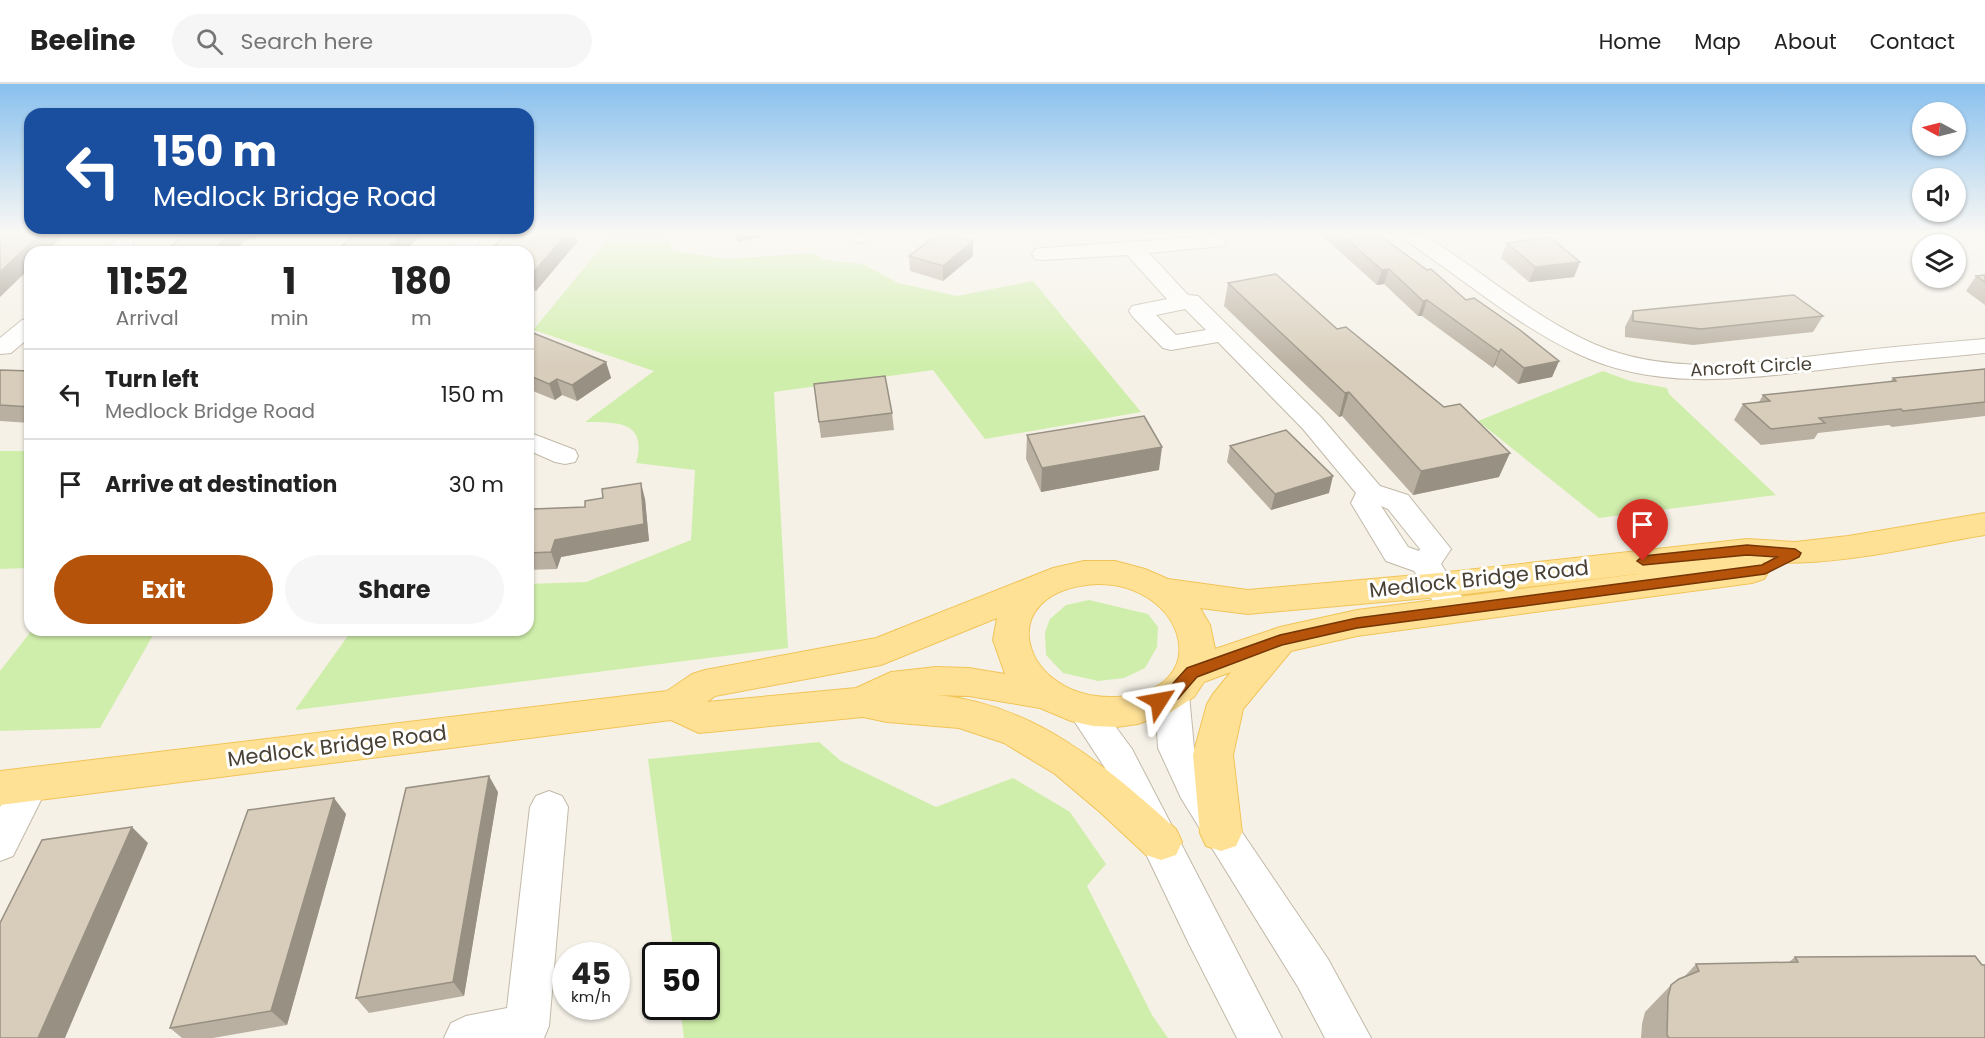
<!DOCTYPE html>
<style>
body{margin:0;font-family:Poppins,sans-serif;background:#f6f6f6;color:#222;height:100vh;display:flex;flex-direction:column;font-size:22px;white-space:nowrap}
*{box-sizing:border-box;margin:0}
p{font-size:20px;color:#767676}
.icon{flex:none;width:33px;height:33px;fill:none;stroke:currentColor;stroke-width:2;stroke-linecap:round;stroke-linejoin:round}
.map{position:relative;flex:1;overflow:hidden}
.drawer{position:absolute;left:24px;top:162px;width:510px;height:390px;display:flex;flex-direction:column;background:#fff;border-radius:18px;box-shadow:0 2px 4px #0004}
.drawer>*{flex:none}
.top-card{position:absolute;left:24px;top:24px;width:510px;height:126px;border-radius:18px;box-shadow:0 2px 4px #0004;background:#1a4fa0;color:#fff;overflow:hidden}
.needle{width:39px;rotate:277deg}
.tools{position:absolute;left:1912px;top:18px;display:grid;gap:12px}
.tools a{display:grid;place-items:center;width:54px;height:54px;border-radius:50%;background:#fff;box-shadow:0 2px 4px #0004;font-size:30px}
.speed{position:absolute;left:552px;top:858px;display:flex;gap:12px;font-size:30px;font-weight:700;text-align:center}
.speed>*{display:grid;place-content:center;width:78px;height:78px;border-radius:50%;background:#fff;box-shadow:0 2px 4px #0004;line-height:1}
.speed small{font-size:15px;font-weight:400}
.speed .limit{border:3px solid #111;border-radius:9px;background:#fff;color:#111}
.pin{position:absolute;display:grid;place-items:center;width:51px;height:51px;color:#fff;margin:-62px -26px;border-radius:50% 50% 50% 0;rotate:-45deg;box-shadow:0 0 6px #0007}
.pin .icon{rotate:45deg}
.me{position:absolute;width:66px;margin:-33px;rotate:56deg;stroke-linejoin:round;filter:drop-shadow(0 0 4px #0008)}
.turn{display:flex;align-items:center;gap:21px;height:126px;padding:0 30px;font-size:27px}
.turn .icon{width:78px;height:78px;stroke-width:2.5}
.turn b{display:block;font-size:42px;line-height:51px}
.eta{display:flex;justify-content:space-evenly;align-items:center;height:102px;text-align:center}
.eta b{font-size:36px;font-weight:700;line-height:42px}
.primary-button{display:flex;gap:12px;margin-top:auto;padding:12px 30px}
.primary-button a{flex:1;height:69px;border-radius:36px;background:#b45309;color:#fff;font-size:24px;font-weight:700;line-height:69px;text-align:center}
.primary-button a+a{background:#f6f6f6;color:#222}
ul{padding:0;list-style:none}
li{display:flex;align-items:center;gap:18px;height:90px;padding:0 30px;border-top:2px solid #e0e0e0}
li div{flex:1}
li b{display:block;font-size:22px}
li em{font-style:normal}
header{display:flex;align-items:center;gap:36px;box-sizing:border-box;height:84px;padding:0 30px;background:#fff;border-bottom:2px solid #e0e0e0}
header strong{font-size:28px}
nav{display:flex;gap:33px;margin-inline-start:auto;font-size:21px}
.search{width:420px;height:54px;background:#f6f6f6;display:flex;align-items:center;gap:15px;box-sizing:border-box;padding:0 21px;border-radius:33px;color:#767676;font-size:22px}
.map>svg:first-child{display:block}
.green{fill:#d0eeab}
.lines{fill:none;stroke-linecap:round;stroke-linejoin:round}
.minor-casing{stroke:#c2b9a8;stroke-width:2}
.major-casing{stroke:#f1c458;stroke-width:2}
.minor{fill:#fff;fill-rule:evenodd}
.major{fill:#ffe196;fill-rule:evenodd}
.wall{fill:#bab0a1}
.shaded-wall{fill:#979083}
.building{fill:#d8cdbb;stroke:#979083;stroke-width:1.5}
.route{fill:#b45309;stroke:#753606;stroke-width:1.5}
.labels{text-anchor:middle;stroke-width:6;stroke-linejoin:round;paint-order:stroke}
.far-street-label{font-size:18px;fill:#494135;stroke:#fff}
.street-label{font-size:21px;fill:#494135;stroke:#fff}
</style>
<header>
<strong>Beeline</strong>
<div class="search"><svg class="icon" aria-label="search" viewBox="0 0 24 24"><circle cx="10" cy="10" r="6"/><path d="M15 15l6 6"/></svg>Search here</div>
<nav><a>Home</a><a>Map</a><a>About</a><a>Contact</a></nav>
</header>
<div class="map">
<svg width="1985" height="954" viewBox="0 0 1985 954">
<rect width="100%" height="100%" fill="#f5f1e7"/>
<!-- green -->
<g class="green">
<path d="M612,150H666L673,167L726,175L813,169L825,176L863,180L898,199L957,212L1033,197L1141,328L985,355L933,286L774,308L788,564L295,626L352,546H528V500L586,498L691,456L695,386L636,379C648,337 617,338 585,338L654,287L534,246L528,249V245H534Z"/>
<path d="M1603,287L1630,297L1667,304L1669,310L1776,411L1599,434L1478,337Z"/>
<path d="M0,367H30V484L0,485Z"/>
<path d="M1089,516L1148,530L1158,543L1157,563L1145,584L1124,594L1098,597L1063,589L1046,571L1045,548L1050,535L1066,521Z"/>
<path d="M32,546H156L100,644L0,647V587Z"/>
<path d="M819,658L841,677L936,723L1013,694L1070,728L1106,780L1087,802L1152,931L1168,954H684L680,923L706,922V872L674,871L648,675Z"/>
</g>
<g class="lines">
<!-- minor casing -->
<g class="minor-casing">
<g id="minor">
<path d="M464,150H485L470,168H447Z"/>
<path d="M844,150H866L868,153L865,157C856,160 849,158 844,150Z"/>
<path d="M1399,150H1423C1480,186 1532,232 1594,260C1672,294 1759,278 1840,269C1889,263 1937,259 1985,255V269C1938,274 1891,277 1845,283C1755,293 1661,310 1576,269C1513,239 1460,192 1402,154Z"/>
<path d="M1216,152L1223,154L1226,158L1223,162L1149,169L1188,211L1198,212L1321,333L1380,402L1408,411L1451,465L1441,480L1470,525L1465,533L1454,536L1443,533L1414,487L1386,477L1351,419L1356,409L1303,345L1218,258L1171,266L1163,264L1132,232L1129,227L1132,222L1167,215L1127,171L1043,176L1035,175L1032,170L1035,165L1043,164ZM1185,225L1206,246L1176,251L1156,231ZM1381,422L1388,425L1420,465L1419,467L1408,463Z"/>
<path d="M124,153L131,155L134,159L126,168H103L117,155Z"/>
<path d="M30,234V253L11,269L0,270V254L22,236Z"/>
<path d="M528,348L575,366L578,372L575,378L565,380L555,378L528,366Z"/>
<path d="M1172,598L1184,602L1189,611L1194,664L1212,704L1328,875L1371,954H1325L1298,903L1181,714L1158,664L1155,611L1160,602Z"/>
<path d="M1084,612L1096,616L1132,665L1282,954H1237L1189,860L1105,684L1067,626L1072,616Z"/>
<path d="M31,685L44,689L49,700L13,772L0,777V723L18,689Z"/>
<path d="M549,707L562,712L568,723L549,942L544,954H444L451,939L466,932L507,924L530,723L536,712Z"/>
</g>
</g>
<!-- major casing -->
<g class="major-casing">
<path id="major" d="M1985,429V451C1912,463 1836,483 1762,478L1769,487L1764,495L1752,499L1357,552L1291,567L1243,625L1233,671L1242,749L1236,762L1221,767L1206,762L1200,749L1193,671L1207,620L1213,610L1231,588L1204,598L1194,613L1171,628L1138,640L1116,643L1093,642L1071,637L1040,624L969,612L937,611C1034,620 1106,682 1176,745L1182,758L1176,771L1161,776L1146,771L1101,729L1055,690L1004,659L959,644L887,638L863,633L699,649L671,636L0,721V687L667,607L692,590L705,586L876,554L1053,484L1084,477H1115L1145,485L1168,495L1248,506L1439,489L1747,455L1795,458L1848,452ZM1646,489L1357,526L1280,543L1215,565L1210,541L1200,524L1248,530L1439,513ZM1097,500C1186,499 1218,608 1116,613C1021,617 988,506 1097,500ZM997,534L993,556L1005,590L969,584L936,583L891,588L856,604L707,618L715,612L881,581Z"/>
</g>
<!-- minor -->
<use href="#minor" class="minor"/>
<!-- major -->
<use href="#major" class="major"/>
</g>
<!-- wall -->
<g class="wall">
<path d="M506,150H575L577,158L536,207L528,206V168Z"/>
<path d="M732,150H774L738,158Z"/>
<path d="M1320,150H1378L1466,216L1559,277L1552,293L1518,300L1495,281L1493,284L1422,232H1418L1384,200L1377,201Z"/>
<path d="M1507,159L1574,193L1529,198L1501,174Z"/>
<path d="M909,172H973L943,197L910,187Z"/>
<path d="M1985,191V221L1966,207L1976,192Z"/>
<path d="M1228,199L1499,393L1413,411L1342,332L1339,333L1224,222Z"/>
<path d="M1633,227L1823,232L1813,248L1693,261L1625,253V243Z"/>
<path d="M528,247L606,278L611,294L577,317L562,311L555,316L528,305Z"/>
<path d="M1985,285V332L1892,343L1889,341L1818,349L1814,355L1761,361L1734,336L1743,320L1759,318L1763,311L1890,298L1893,294Z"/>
<path d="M0,286L30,287V339L0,337Z"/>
<path d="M814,300L892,329L894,346L821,354Z"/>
<path d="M1027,351L1159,386L1041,408L1026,375Z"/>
<path d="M1230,362L1329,409L1271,426L1227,378Z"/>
<path d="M645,415L649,457L561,473L557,485L528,486V438L585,423Z"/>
<path d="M498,708L464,912L369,929L356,914Z"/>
<path d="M346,730L287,941L213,954H182L170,944Z"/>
<path d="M1795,873L1982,881L1985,954H1641L1642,940L1645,928L1671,901L1684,893L1696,880L1789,878Z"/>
</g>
<!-- shaded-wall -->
<g class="shaded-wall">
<path d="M40,150H65L46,168H30V184L0,213V188Z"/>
<path d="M230,150H257L256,155L245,157L234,168H211Z"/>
<path d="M402,150H422L404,168H384Z"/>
<path d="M567,150H575L577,158L536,207L531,191Z"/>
<path d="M736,150H774L738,158Z"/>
<path d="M973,157V172L943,197V182Z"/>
<path d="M1580,178L1574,193L1529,198L1535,183Z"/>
<path d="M1389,185L1384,200L1377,201L1382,186Z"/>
<path d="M1427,216L1422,232H1418L1423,217Z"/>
<path d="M1501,265L1495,281L1493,284L1499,268Z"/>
<path d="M1559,277L1552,293L1518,300L1524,284Z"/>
<path d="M606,278L611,294L577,317L572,301Z"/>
<path d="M557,295L562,311L555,316L549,300Z"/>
<path d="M1349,308L1342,332L1339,333L1345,309Z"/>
<path d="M1162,363L1159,386L1041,408L1042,384Z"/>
<path d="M1510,369L1499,393L1413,411L1421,387Z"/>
<path d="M1333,392L1329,409L1271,426L1275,410Z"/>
<path d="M641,399L645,415L649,457L561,473L557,485L551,468L555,456Z"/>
<path d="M173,546H201L176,550Z"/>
<path d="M489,692L498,708L464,912L453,898Z"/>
<path d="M334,714L346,730L287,941L271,927Z"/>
<path d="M132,743L148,759L65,954H38Z"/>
</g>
<!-- building -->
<g class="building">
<path d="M0,150H40L0,188Z"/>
<path d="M185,150H230L211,168H164Z"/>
<path d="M355,150H402L384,168H335Z"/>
<path d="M506,150H567L531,191H528V168H489Z"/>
<path d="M938,150H947L973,157L943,182L909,172Z"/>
<path d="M1341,150H1378L1427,186L1431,185L1466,216L1474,214L1520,246L1559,277L1524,284L1501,265L1499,268L1427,216L1423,217L1389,185L1382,186Z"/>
<path d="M1550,153L1580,178L1535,183L1507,159Z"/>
<path d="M1276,190L1337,245L1346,243L1444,323L1460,320L1510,369L1421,387L1349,308L1345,309L1228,199Z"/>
<path d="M1985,191V198L1976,192Z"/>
<path d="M1794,211L1823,232L1701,245L1633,237V227Z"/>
<path d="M528,247L606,278L572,301L557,295L549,300L528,291Z"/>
<path d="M1985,285V318L1903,327L1901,325L1819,334L1825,339L1771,345L1743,320L1770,317L1763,311L1896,297L1893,294Z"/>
<path d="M0,286L30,287V323L0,321Z"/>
<path d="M885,292L892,329L819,338L814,300Z"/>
<path d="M1144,332L1162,363L1042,384L1027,351Z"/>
<path d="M1286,346L1333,392L1275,410L1230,362Z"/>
<path d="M641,399L644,440L555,456L551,468L528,469V438L533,425L585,423V417L603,414L602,405Z"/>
<path d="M489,692L453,898L356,914L406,704Z"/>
<path d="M334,714L271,927L170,944L248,726Z"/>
<path d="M132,743L38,954H0V839L42,756Z"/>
<path d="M1975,872L1982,881H1985V954H1669L1667,951L1668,913L1671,901L1679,895L1699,887L1696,880L1798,878L1795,873Z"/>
</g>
<!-- sky -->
<linearGradient id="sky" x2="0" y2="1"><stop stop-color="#89c0ee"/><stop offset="0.53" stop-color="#faf9f4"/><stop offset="1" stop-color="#faf9f4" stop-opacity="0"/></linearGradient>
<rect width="1985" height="283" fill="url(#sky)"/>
<!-- route -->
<path class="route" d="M1747,461L1795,465L1801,469L1799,473L1765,490L1357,544L1282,561L1197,593L1178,615L1159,623L1154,621L1151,617L1154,613L1167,606L1187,584L1280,551L1357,534L1762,481L1777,473L1747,471L1643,481L1637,477L1643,472Z"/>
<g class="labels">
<!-- far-street labels -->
<g class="far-street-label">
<text transform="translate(1751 283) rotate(-3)" y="6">Ancroft Circle</text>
</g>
<!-- street labels -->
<g class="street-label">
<text transform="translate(1479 495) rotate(-6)" y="7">Medlock Bridge Road</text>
<text transform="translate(337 662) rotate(-7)" y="7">Medlock Bridge Road</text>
</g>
</g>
</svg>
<div class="tools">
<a><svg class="needle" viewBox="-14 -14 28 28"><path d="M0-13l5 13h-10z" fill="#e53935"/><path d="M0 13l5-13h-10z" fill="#767676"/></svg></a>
<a><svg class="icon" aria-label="sound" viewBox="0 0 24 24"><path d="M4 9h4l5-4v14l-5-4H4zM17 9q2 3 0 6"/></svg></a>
<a><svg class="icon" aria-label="layers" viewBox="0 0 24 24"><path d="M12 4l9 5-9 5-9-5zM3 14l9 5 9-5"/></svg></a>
</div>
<div class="speed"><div>45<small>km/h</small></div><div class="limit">50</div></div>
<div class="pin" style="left:1643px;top:477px;background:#d93025"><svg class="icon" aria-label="arrive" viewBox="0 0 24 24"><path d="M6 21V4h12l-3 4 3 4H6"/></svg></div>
<svg class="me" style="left:1159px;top:617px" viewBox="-20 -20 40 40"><path d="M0-17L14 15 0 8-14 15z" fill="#b45309" stroke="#fff" stroke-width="4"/></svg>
<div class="top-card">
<div class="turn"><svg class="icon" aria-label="left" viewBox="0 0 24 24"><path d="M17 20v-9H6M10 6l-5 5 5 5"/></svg><div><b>150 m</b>Medlock Bridge Road</div></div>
</div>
<section class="drawer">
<div class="eta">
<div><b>11:52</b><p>Arrival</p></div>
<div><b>1</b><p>min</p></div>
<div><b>180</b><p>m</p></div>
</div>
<ul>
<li><svg class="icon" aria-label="left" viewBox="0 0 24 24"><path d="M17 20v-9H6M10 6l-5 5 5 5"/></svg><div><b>Turn left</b><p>Medlock Bridge Road</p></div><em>150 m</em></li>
<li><svg class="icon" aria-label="arrive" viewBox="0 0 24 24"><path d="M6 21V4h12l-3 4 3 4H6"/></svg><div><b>Arrive at destination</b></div><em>30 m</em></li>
</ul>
<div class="primary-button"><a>Exit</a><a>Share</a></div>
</section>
</div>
